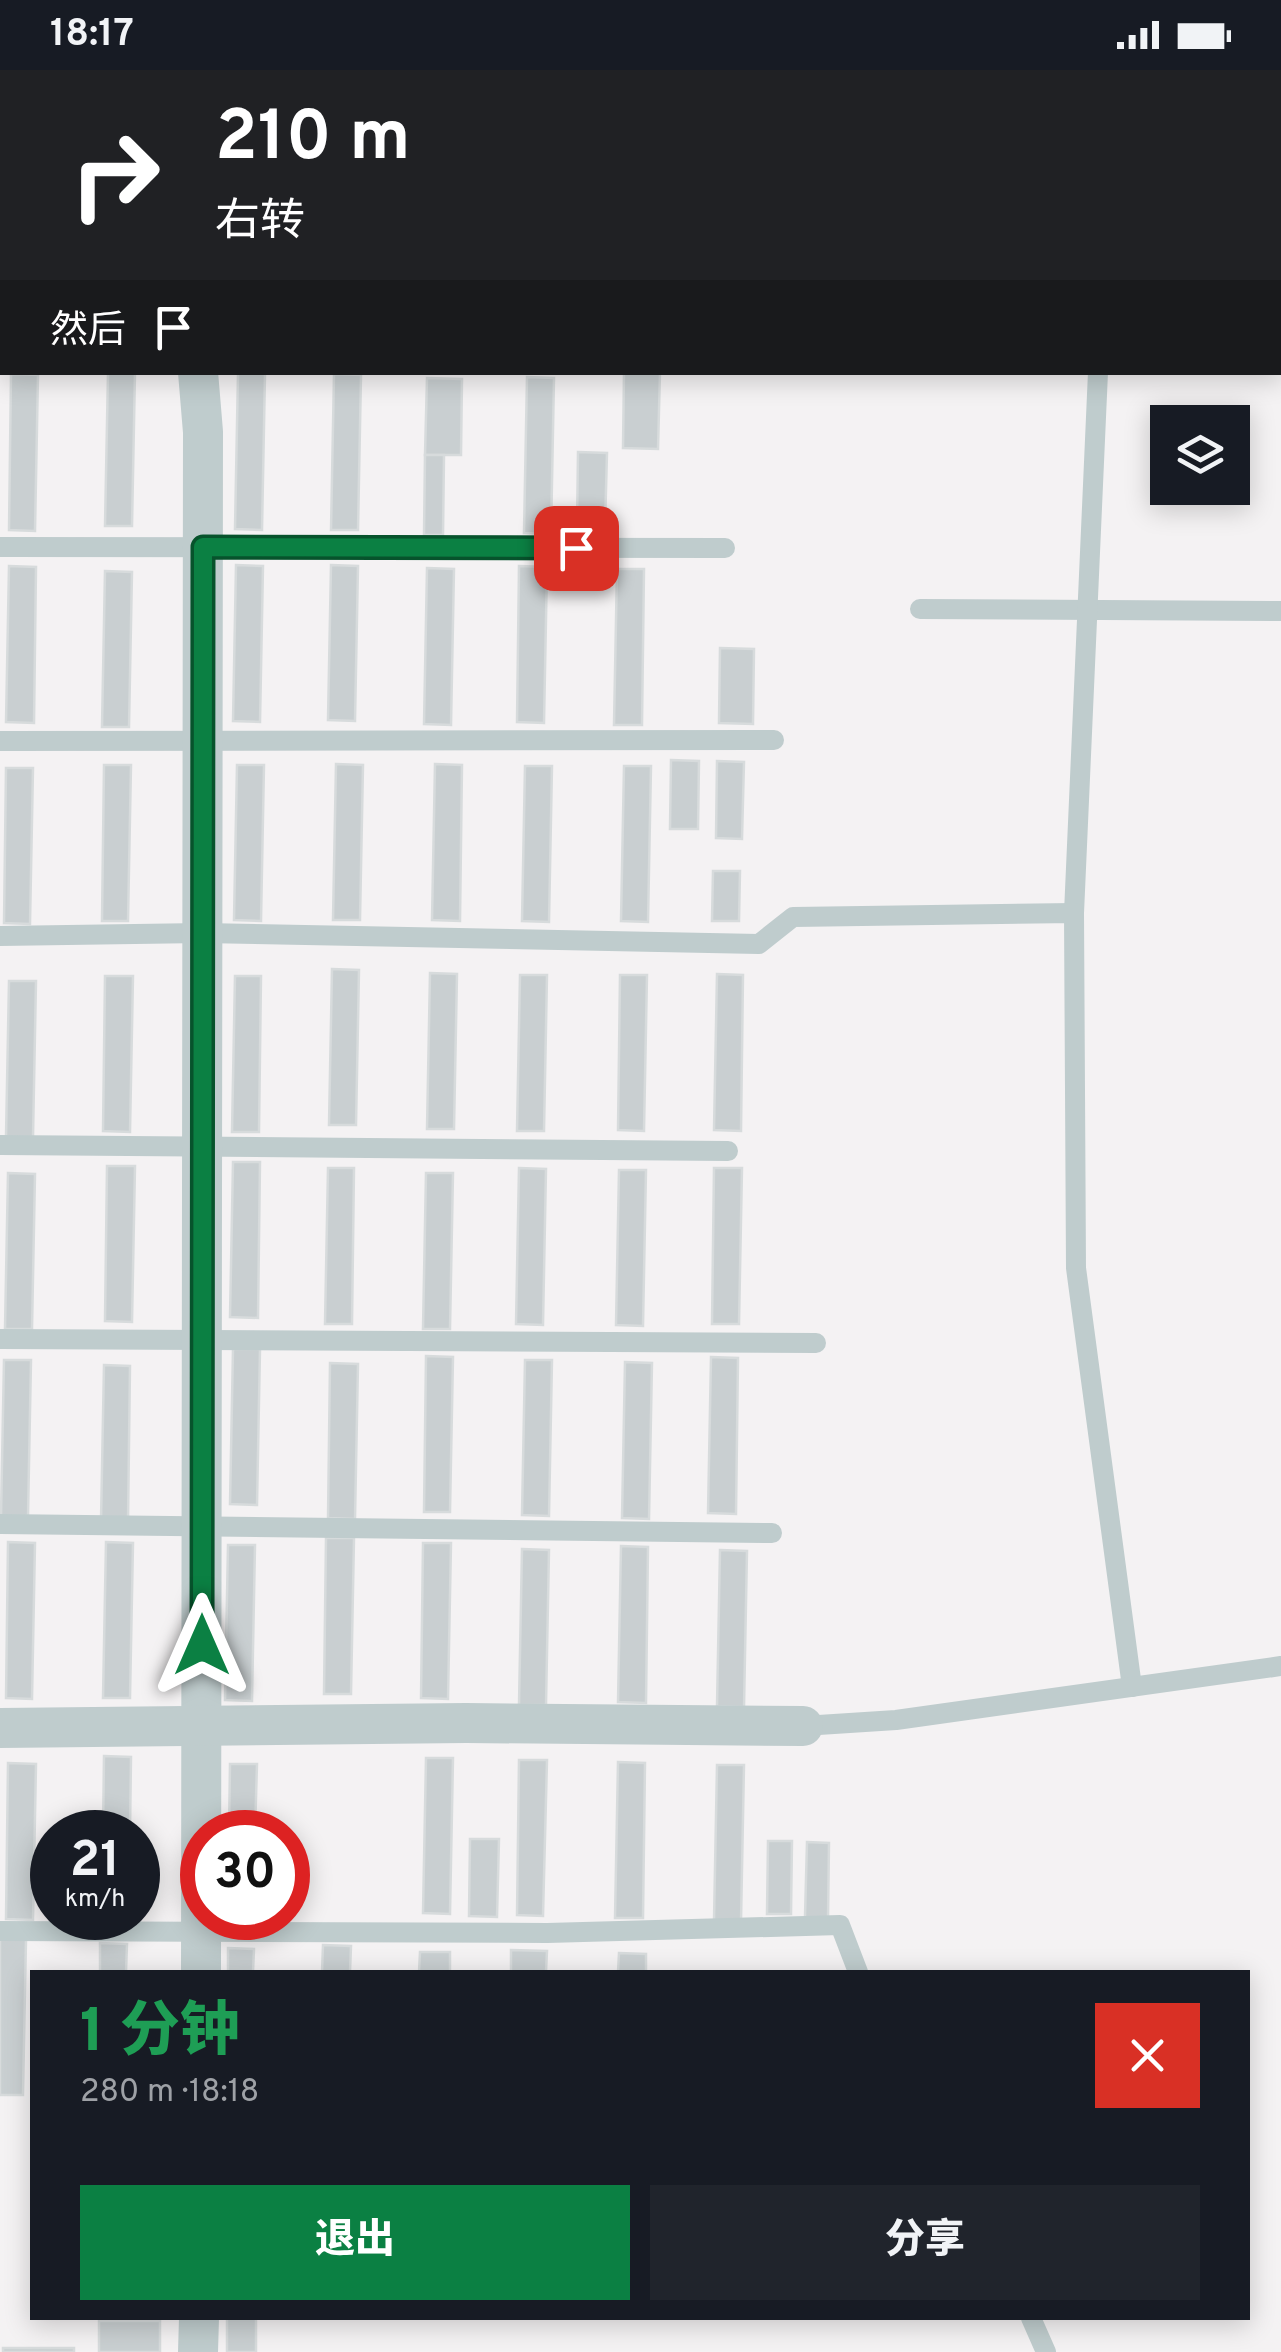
<!DOCTYPE html>
<html lang="zh">
<meta charset="utf-8">
<style>
body{margin:0;font-family:Overpass,"Noto Sans SC",sans-serif;background:#20242c;color:#f1f3f6;height:100vh;display:flex;flex-direction:column;font-size:38px;white-space:nowrap}
*{box-sizing:border-box;margin:0}
p{font-size:32px;color:#9ea1a6}
.icon{flex:none;width:55px;height:55px;fill:none;stroke:currentColor;stroke-width:2;stroke-linecap:round;stroke-linejoin:round}
.map{position:relative;flex:1;overflow:hidden}
.panel{position:absolute;left:30px;top:1900px;width:1220px;height:350px;display:flex;flex-direction:column;background:#171b24;border-radius:0px;box-shadow:0 5px 25px #0003}
.panel>*{flex:none}
.guide{position:absolute;left:0px;top:0px;width:1282px;height:305px;box-shadow:0 5px 25px #0003;background:#202124;color:#fff;overflow:hidden}
.buttons{position:absolute;left:1150px;top:335px;display:grid;gap:20px}
.buttons a{display:grid;place-items:center;width:100px;height:100px;border-radius:0px;background:#171b24;box-shadow:0 5px 25px #0003;font-size:50px}
.speed{position:absolute;left:30px;top:1740px;display:flex;gap:20px;font-size:50px;font-weight:700;text-align:center}
.speed>*{display:grid;place-content:center;width:130px;height:130px;border-radius:50%;background:#171b24;box-shadow:0 5px 25px #0003;line-height:1}
.speed small{font-size:25px;font-weight:400}
.speed .limit{border:15px solid #d22;background:#fff;color:#111}
.pin{position:absolute;display:grid;place-items:center;width:85px;height:85px;color:#fff;margin:-42px;border-radius:20px;box-shadow:0 5px 15px #0006}
.me{position:absolute;width:110px;margin:-55px;rotate:0deg;stroke-linejoin:round;filter:drop-shadow(0 0 8px #0008)}
.turn{display:flex;align-items:center;gap:35px;height:210px;padding:0 50px;font-size:45px}
.turn .icon{width:130px;height:130px;stroke-width:2.5}
.turn b{display:block;font-size:70px;line-height:85px}
.then{display:flex;align-items:center;height:95px;padding:0 50px;background:#0003;gap:20px;font-size:38px}
.round{display:grid;place-items:center;flex:none;width:105px;height:105px;border-radius:0px;background:#20242c}
.summary{display:flex;align-items:center;justify-content:space-between;height:170px;padding:0 50px}
h1{font-size:60px;font-weight:800;line-height:75px;color:#1e9e55}
.button{display:flex;gap:20px;margin-top:auto;padding:20px 50px}
.button a{flex:1;height:115px;border-radius:0px;background:#0b8043;color:#fff;font-size:40px;font-weight:800;line-height:115px;text-align:center}
.button a+a{background:#20242c;color:#f1f3f6}
.status{display:flex;justify-content:space-between;align-items:center;height:70px;padding:0 50px;background:#171b24;direction:ltr}
.status svg{height:28px;fill:currentColor}
.map>svg:first-child{display:block}
.building{fill:#c9cfd1;stroke:#d7dbdc;stroke-width:2.5}
.lines{fill:none;stroke-linecap:round;stroke-linejoin:round}
.lane{stroke:#bfcccd;stroke-width:20}
.street{stroke:#bfcccd;stroke-width:40}
.route-casing{stroke:#07532c;stroke-width:25}
.route{stroke:#0b8043;stroke-width:18}
</style>
<div class="status"><b>18:17</b><svg viewBox="0 0 49 12"><path d="M0 12V9h3v3zM5 12V6h3v6zM10 12V3h3v9zM15 12V0h3v12zM26 1h20v11H26zM47 4h2v5h-2z"/></svg></div>
<div class="map">
<svg width="1281" height="2282" viewBox="0 0 1281 2282">
<rect width="100%" height="100%" fill="#f4f2f3"/>
<!-- building -->
<g class="building">
<path d="M108,302H135L132,456H105Z"/>
<path d="M624,302H660L658,379L623,378Z"/>
<path d="M238,303L265,304L262,460L235,459Z"/>
<path d="M11,304L38,305L35,461L9,460Z"/>
<path d="M334,304L361,305L358,460H331Z"/>
<path d="M527,307L554,308L551,464L524,463Z"/>
<path d="M427,308L462,309L461,385H425Z"/>
<path d="M578,382L607,383L605,457H577Z"/>
<path d="M425,385H444L443,465H424Z"/>
<path d="M236,495L263,496L260,652L233,651Z"/>
<path d="M331,495L358,496L355,651L328,650Z"/>
<path d="M9,496L36,497L34,653L6,652Z"/>
<path d="M519,496L547,497L544,653L517,652Z"/>
<path d="M427,498L454,499L451,655L424,654Z"/>
<path d="M617,499H644L642,655H614Z"/>
<path d="M105,501L132,502L129,657H102Z"/>
<path d="M720,578L754,579L753,654L719,653Z"/>
<path d="M671,690L699,691L698,759H670Z"/>
<path d="M717,691L744,692L742,769L716,768Z"/>
<path d="M336,694L363,695L360,850H333Z"/>
<path d="M435,694L462,695L460,851L432,850Z"/>
<path d="M104,695H131L128,851H102Z"/>
<path d="M237,695H264L261,851L234,850Z"/>
<path d="M525,696H552L549,852L522,851Z"/>
<path d="M624,696H651L648,852L621,851Z"/>
<path d="M6,698H33L30,854L4,853Z"/>
<path d="M713,801H740L739,851H712Z"/>
<path d="M332,899L359,900L356,1055H329Z"/>
<path d="M430,903L457,904L454,1059H427Z"/>
<path d="M717,904L743,905L741,1061L714,1060Z"/>
<path d="M520,905H547L544,1061H517Z"/>
<path d="M620,905H647L644,1061L618,1060Z"/>
<path d="M105,906H133L130,1062L103,1061Z"/>
<path d="M235,906H261L259,1062H232Z"/>
<path d="M9,911H36L33,1067H6Z"/>
<path d="M233,1092H260L258,1248L230,1247Z"/>
<path d="M107,1096H135L132,1252L105,1251Z"/>
<path d="M328,1098H354L352,1254H325Z"/>
<path d="M519,1098L546,1099L543,1255L516,1254Z"/>
<path d="M714,1098H742L739,1254H712Z"/>
<path d="M619,1100H646L643,1256L616,1255Z"/>
<path d="M8,1103L35,1104L32,1259H5Z"/>
<path d="M426,1103H453L450,1259H423Z"/>
<path d="M233,1279H260L257,1435L230,1434Z"/>
<path d="M426,1286L453,1287L450,1442H424Z"/>
<path d="M711,1287L738,1288L736,1444L708,1443Z"/>
<path d="M4,1290H31L28,1446H1Z"/>
<path d="M525,1290H552L549,1446L522,1445Z"/>
<path d="M625,1292L652,1293L649,1449L622,1448Z"/>
<path d="M330,1293L358,1294L355,1449L328,1448Z"/>
<path d="M104,1295L130,1296L128,1451H101Z"/>
<path d="M326,1468H354L351,1624H324Z"/>
<path d="M8,1472L35,1473L32,1629L6,1628Z"/>
<path d="M106,1472L133,1473L130,1628H103Z"/>
<path d="M423,1473H451L448,1629L421,1628Z"/>
<path d="M228,1475H255L252,1631L225,1630Z"/>
<path d="M621,1476L648,1477L646,1633L618,1632Z"/>
<path d="M522,1479L549,1480L546,1635H519Z"/>
<path d="M720,1480L747,1481L744,1637L717,1636Z"/>
<path d="M104,1686L131,1687L130,1762H103Z"/>
<path d="M426,1688H453L450,1844L423,1843Z"/>
<path d="M519,1690H547L543,1846L517,1845Z"/>
<path d="M618,1692L645,1693L643,1848H615Z"/>
<path d="M8,1693L36,1694L33,1850L6,1849Z"/>
<path d="M230,1694H257L255,1762H229Z"/>
<path d="M717,1695H744L741,1851H714Z"/>
<path d="M470,1769H499L497,1847L469,1846Z"/>
<path d="M768,1771H792L791,1844H767Z"/>
<path d="M807,1772L829,1773L828,1848L805,1847Z"/>
<path d="M0,1869H26L23,2025H0Z"/>
<path d="M100,1873L127,1874L126,1902H100Z"/>
<path d="M323,1875L351,1876L350,1902H322Z"/>
<path d="M228,1878L254,1879L253,1902H228Z"/>
<path d="M511,1880L547,1881L546,1902H511Z"/>
<path d="M420,1882H450V1902H419Z"/>
<path d="M619,1883L646,1884V1902H618Z"/>
<rect x="227" y="2248" width="29" height="34"/>
<rect x="99" y="2251" width="61" height="31"/>
<rect x="3" y="2278" width="71" height="4"/>
</g>
<g class="lines">
<!-- lane -->
<g class="lane">
<path d="M608,0L610,2"/>
<path d="M1280,247H1281"/>
<path d="M0,477L725,478"/>
<path d="M920,539L1281,541"/>
<path d="M0,671L774,670"/>
<path d="M1074,843L1098,302"/>
<path d="M0,866L202,863L759,874L793,847L1074,843L1076,1198L1132,1617"/>
<path d="M0,1075L728,1081"/>
<path d="M0,1269L816,1273"/>
<path d="M0,1454L772,1463"/>
<path d="M803,1656L896,1650L1281,1596"/>
<path d="M0,1861L547,1863L840,1855L858,1902"/>
<path d="M1031,2248L1046,2282"/>
</g>
<!-- street -->
<g class="street">
<path d="M483,2L486,0"/>
<path d="M198,302L203,362L201,1902"/>
<path d="M0,1658L466,1653L803,1656"/>
<path d="M198,2282L199,2248"/>
</g>
</g>
<g class="lines">
<!-- route casing -->
<g class="route-casing">
<path id="route" d="M202,1575L203,477L576,478"/>
</g>
<!-- route -->
<use href="#route" class="route"/>
</g>
</svg>
<div class="buttons">
<a><svg class="icon" aria-label="layers" viewBox="0 0 24 24"><path d="M12 4l9 5-9 5-9-5zM3 14l9 5 9-5"/></svg></a>
</div>
<div class="speed"><div>21<small>km/h</small></div><div class="limit">30</div></div>
<div class="pin" style="left:576px;top:478px;background:#d93025"><svg class="icon" aria-label="arrive" viewBox="0 0 24 24"><path d="M6 21V4h12l-3 4 3 4H6"/></svg></div>
<svg class="me" style="left:202px;top:1575px" viewBox="-20 -20 40 40"><path d="M0-17L14 15 0 8-14 15z" fill="#0b8043" stroke="#fff" stroke-width="4"/></svg>
<div class="guide">
<div class="turn"><svg class="icon" aria-label="right" viewBox="0 0 24 24"><path d="M7 20v-9h11M14 6l5 5-5 5"/></svg><div><b>210 m</b>右转</div></div>
<div class="then">然后<svg class="icon" aria-label="arrive" viewBox="0 0 24 24"><path d="M6 21V4h12l-3 4 3 4H6"/></svg></div>
</div>
<section class="panel">
<div class="summary"><div><h1>1 分钟</h1><p>280 m · 18:18</p></div><a class="round" style="background:#d93025;color:#fff"><svg class="icon" aria-label="close" viewBox="0 0 24 24"><path d="M6 6l12 12M18 6L6 18"/></svg></a></div>
<div class="button"><a>退出</a><a>分享</a></div>
</section>
</div>
